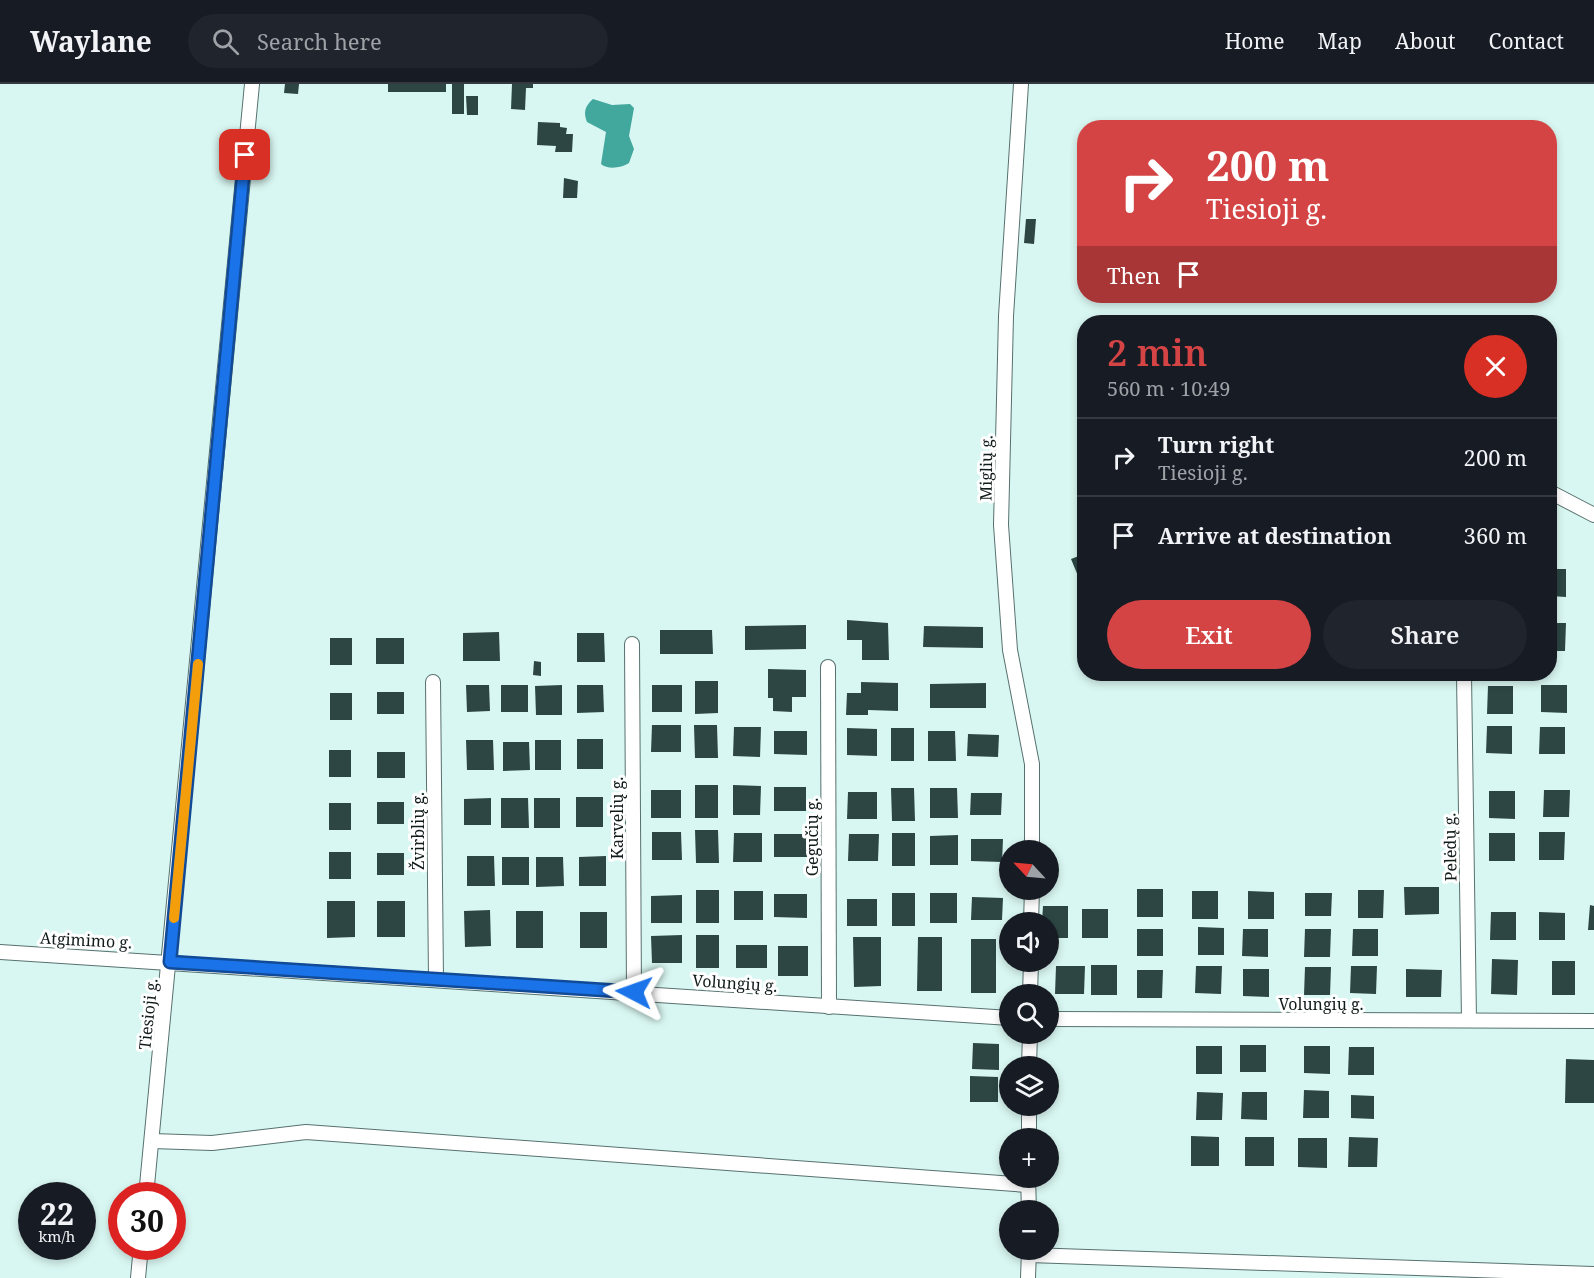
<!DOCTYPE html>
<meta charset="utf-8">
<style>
body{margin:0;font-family:"Noto Serif",serif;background:#20242c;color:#f1f3f6;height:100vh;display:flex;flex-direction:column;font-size:22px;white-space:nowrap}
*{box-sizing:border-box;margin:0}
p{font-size:20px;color:#9ea1a6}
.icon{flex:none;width:33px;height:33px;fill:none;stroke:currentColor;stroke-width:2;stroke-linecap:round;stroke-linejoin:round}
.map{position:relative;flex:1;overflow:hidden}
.details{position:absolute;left:1077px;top:231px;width:480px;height:366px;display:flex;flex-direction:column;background:#171b24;border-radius:24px;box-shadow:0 3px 9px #0003}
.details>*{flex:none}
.hud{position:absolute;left:1077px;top:36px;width:480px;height:183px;border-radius:24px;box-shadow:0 3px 9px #0003;background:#d44445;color:#fff;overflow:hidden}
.needle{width:39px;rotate:296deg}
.controls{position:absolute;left:999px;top:756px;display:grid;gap:12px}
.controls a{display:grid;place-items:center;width:60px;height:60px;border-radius:50%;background:#171b24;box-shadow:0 3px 9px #0003;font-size:30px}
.speed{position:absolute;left:18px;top:1098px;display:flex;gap:12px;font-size:30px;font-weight:700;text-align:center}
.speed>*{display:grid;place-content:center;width:78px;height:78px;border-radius:50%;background:#171b24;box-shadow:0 3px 9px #0003;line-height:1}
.speed small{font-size:15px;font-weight:400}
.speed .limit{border:9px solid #d22;background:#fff;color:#111}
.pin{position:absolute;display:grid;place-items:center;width:51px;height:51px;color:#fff;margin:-26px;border-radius:12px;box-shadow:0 3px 9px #0006}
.me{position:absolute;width:66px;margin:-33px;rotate:274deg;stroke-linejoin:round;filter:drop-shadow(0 0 4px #0008)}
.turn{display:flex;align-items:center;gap:21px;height:126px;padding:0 30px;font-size:27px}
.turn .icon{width:78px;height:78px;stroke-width:2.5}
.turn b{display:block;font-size:42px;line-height:51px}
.then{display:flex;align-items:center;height:57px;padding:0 30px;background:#0003;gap:12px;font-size:22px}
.round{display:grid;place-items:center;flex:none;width:63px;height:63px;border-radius:32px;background:#20242c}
.overview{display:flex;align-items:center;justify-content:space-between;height:102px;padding:0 30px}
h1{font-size:36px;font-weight:600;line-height:45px;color:#d44445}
.button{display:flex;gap:12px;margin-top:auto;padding:12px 30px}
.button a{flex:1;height:69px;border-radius:36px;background:#d44445;color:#fff;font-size:24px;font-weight:600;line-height:69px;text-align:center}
.button a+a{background:#20242c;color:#f1f3f6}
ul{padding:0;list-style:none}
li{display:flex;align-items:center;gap:18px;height:78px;padding:0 30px;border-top:2px solid #363941}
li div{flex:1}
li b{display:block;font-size:22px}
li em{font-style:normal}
header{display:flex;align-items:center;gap:36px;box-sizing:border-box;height:84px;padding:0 30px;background:#171b24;border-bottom:2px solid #363941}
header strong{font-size:28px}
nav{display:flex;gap:33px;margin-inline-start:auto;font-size:21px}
.search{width:420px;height:54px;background:#20242c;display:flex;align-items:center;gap:15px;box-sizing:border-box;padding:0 21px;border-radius:33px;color:#9ea1a6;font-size:22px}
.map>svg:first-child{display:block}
.water{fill:#42a79d}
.building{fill:#2d4643}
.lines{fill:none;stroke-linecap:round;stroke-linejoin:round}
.minor-casing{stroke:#57716e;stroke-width:16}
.minor{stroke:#fff;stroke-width:14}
.route-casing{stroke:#114b97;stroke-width:15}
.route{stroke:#1a73e8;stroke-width:10}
.slow{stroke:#f59e0b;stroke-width:10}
.labels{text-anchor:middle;stroke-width:6;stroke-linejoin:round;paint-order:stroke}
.street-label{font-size:16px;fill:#111b1a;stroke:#fff}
</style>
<header>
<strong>Waylane</strong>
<div class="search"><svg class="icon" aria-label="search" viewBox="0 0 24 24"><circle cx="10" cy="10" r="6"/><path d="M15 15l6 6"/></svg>Search here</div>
<nav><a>Home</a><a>Map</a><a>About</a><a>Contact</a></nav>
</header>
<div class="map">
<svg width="1594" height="1194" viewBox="0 0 1594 1194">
<rect width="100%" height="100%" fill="#d9f7f2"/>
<!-- water -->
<path class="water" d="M593,15L612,21L630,20L634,24L629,52L634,65L629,79C621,84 608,86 601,80L606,48L587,38C583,28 585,22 593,15Z"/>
<!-- building -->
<g class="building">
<path d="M285,0H299L298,10L284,9Z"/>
<rect x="388" y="0" width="58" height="8"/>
<rect x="452" y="0" width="12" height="30"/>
<path d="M512,0H533V4H526L525,26L511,25Z"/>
<path d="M466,12H478V31H467Z"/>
<path d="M538,38L560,39V43L567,44L566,50H573L572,68H555L556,62L537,61Z"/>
<path d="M564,94L578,97L577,114H563Z"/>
<path d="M1026,135H1036L1034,160L1024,159Z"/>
<path d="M1084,470V498L1081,499L1071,475Z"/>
<path d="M1550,485H1566V513L1550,512Z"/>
<path d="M847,536L888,539L889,576H862V556H847Z"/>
<path d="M1550,539H1566L1565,567H1550Z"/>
<path d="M806,541V565L745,566V542Z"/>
<path d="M924,542L983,543V564L923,563Z"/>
<path d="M660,546H712L713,570H660Z"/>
<path d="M499,548L500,577H463V549Z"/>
<path d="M577,549H604L605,578H577Z"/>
<rect x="330" y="554" width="22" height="27"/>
<rect x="376" y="554" width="28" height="26"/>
<path d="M534,577L541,578V592L533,591Z"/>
<path d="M768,585L806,586V613H792V628L773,627V614H768Z"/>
<path d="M695,597H718V629L695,630Z"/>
<path d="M861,598L898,599V627L868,626V631H846L847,609H861Z"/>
<path d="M986,599V624H930V600Z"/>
<path d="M466,601H489L490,627L467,628Z"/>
<rect x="501" y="601" width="27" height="27"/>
<path d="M562,601V631H536L535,602Z"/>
<path d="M577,601H603L604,628L577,629Z"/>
<rect x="652" y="601" width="30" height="27"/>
<path d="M1541,601H1567V629L1541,628Z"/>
<path d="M1488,602H1513V630H1487Z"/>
<rect x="377" y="608" width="27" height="22"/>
<rect x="330" y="609" width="22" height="27"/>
<path d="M652,641H681V668H651Z"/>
<path d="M694,641H717L718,674H695Z"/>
<path d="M1487,642H1512V670L1486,669Z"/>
<path d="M734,643H761L760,673L733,672Z"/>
<path d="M1540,643H1565V670H1539Z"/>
<path d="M847,644L877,645V672L847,671Z"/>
<rect x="891" y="644" width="23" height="33"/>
<path d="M774,647H807V671L774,670Z"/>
<path d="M928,647H955L956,677H928Z"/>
<path d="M968,650L999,651L998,673L967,672Z"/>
<rect x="577" y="655" width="26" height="30"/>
<path d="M466,656H493L494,686H467Z"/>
<rect x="535" y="656" width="26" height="30"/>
<path d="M503,658H529L530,686L503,687Z"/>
<rect x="329" y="666" width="22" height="27"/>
<rect x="377" y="668" width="28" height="26"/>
<rect x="695" y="701" width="23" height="33"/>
<path d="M733,701L761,702L760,731H733Z"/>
<rect x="774" y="703" width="32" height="24"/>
<path d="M891,704H914L915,737H892Z"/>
<path d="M930,704H957L958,734H930Z"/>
<rect x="651" y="706" width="30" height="28"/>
<path d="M1544,706H1570L1569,733H1543Z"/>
<path d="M1489,707H1515V735L1489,734Z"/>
<path d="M848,708H877V735H847Z"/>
<path d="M971,709H1002L1001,731H970Z"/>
<rect x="576" y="713" width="27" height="30"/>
<path d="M491,714V741H464V715Z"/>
<path d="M501,714H528L529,744H501Z"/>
<rect x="534" y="714" width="26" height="30"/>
<rect x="377" y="718" width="27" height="22"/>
<rect x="329" y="719" width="22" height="27"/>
<path d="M695,746H718L719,779H696Z"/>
<path d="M652,748H681L682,776H652Z"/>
<path d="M1539,748H1565L1564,776H1539Z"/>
<path d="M734,749H762V778H733Z"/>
<rect x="892" y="749" width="23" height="33"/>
<rect x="1489" y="749" width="26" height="28"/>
<rect x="774" y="750" width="33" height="23"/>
<path d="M849,750H879L878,777H848Z"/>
<path d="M958,751V781H930V752Z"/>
<path d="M971,755H1003L1002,778L971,777Z"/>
<rect x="329" y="768" width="22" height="27"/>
<rect x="377" y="769" width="27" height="22"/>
<path d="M467,772H494L495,802H467Z"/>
<path d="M606,772V802H579V773Z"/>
<rect x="502" y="773" width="27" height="28"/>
<path d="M536,773H563L564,802L536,803Z"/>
<path d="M1404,803H1439V830L1405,831Z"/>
<rect x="1137" y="805" width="26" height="28"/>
<rect x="696" y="806" width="23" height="33"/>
<path d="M1358,806H1384L1383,834H1358Z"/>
<rect x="734" y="807" width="29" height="29"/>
<rect x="1192" y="807" width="26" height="28"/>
<path d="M1248,807L1274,808V835H1248Z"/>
<rect x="892" y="809" width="23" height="33"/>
<rect x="930" y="809" width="27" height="30"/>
<path d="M1305,809H1332L1331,832H1305Z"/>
<path d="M774,810H807V834L774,833Z"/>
<path d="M682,811V839H651V812Z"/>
<path d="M972,813L1003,814L1002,836H971Z"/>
<rect x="847" y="815" width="30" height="27"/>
<path d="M327,817H355V853L327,854Z"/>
<rect x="377" y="817" width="28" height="36"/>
<path d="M1590,821L1594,822V846H1588Z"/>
<path d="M1043,822H1068V854H1048V838H1042Z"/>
<rect x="1082" y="825" width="26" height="29"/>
<path d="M490,826L491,862L465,863L464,827Z"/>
<rect x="516" y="827" width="27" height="37"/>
<rect x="580" y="828" width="27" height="36"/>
<path d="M1491,828H1516V856H1490Z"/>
<path d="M1539,828L1565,829V856H1539Z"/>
<path d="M1198,843L1224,844V871H1198Z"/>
<rect x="1137" y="845" width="26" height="27"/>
<path d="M1243,845H1268V873L1242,872Z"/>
<path d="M1305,845H1331L1330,873H1304Z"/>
<path d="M1353,845H1378V872H1352Z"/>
<path d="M682,851V879H652L651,852Z"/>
<rect x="696" y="851" width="23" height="33"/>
<path d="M853,853H881V902L854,903Z"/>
<path d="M918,853H942V907H917Z"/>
<rect x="971" y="855" width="25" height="54"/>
<rect x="736" y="861" width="31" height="23"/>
<rect x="778" y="862" width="30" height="30"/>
<path d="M1492,875L1518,876L1517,911L1491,910Z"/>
<rect x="1552" y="877" width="23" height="34"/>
<rect x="1091" y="881" width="26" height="30"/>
<path d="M1056,882H1085L1084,910H1055Z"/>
<path d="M1196,882H1222L1221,910L1195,909Z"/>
<path d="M1351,882H1377L1376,910L1350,909Z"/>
<path d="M1305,883H1331L1330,911H1304Z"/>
<path d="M1243,885H1269V913L1243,912Z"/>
<path d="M1406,885L1442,886L1441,913H1406Z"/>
<path d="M1137,886H1163L1162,914H1137Z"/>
<path d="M973,959L999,960V986L972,985Z"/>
<rect x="1240" y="961" width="26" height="27"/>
<rect x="1196" y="962" width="26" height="28"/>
<path d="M1304,962H1330V990L1304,989Z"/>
<path d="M1349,963H1374V991H1348Z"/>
<path d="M1566,975L1594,976V1019H1565Z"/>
<path d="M970,992L998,993V1018H970Z"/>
<path d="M1304,1006L1329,1007V1034H1303Z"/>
<path d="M1197,1008L1223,1009L1222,1036H1196Z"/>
<path d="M1242,1008H1267V1036L1241,1035Z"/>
<path d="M1351,1011L1374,1012V1035L1351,1034Z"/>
<path d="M1191,1052L1219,1053V1082H1191Z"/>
<rect x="1245" y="1053" width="29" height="29"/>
<path d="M1349,1053L1378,1054L1377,1083H1348Z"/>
<path d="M1298,1054H1327V1084L1298,1083Z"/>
</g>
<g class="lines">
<!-- minor casing -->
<g class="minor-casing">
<g id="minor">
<path d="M1021,0L1006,232L1001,441L1010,566L1032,680V766"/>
<path d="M1550,408L1594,431"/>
<path d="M632,560L634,908"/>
<path d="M828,583L829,923"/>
<path d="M1464,590L1469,936"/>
<path d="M433,598L436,896"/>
<path d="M1031,838L1032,806"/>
<path d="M0,868L1010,934"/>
<path d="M1030,910L1031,878"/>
<path d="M1048,935L1594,937"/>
<path d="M1029,982L1030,950"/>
<path d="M1029,1054V1022"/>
<path d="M152,1057L212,1059L306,1048L1028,1101"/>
<path d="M1028,1094L1029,1126"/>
<path d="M146,1112L252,0"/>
<path d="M1029,1171L1594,1190"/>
<path d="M138,1194L141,1162"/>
<path d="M1028,1194L1029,1166"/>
</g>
</g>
<!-- minor -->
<use href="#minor" class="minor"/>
</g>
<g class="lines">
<!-- route casing -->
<g class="route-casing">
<path id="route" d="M245,71L170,878L634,908"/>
</g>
<!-- route -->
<use href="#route" class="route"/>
<!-- slow -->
<path class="slow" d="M174,834L198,580"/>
</g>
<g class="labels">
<!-- street labels -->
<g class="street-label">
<text transform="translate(986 384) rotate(-89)" y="6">Miglių g.</text>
<text transform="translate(617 734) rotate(-90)" y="6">Karvelių g.</text>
<text transform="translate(418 747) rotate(-90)" y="6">Žvirblių g.</text>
<text transform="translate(812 753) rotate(-90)" y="6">Gegučių g.</text>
<text transform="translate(1450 763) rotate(-91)" y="6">Pelėdų g.</text>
<text transform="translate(86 856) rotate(3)" y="6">Atgimimo g.</text>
<text transform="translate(735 899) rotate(4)" y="6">Volungių g.</text>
<text x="1321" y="926">Volungių g.</text>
<text transform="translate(148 930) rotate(-84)" y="6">Tiesioji g.</text>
</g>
</g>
</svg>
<div class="controls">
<a><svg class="needle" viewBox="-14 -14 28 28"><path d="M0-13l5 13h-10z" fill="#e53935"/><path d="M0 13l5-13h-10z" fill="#9ea1a6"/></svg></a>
<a><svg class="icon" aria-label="sound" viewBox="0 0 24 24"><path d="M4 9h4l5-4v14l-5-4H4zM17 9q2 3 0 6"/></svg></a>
<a><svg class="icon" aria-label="search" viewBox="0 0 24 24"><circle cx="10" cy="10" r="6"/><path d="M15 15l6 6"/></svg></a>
<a><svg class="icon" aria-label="layers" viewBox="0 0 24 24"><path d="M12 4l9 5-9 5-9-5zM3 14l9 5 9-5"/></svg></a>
<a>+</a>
<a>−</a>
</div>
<div class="speed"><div>22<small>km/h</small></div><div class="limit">30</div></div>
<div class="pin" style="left:245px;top:71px;background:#d93025"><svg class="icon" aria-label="arrive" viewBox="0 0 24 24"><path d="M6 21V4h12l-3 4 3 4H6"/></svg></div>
<svg class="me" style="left:634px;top:908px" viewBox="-20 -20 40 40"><path d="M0-17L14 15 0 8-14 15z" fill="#1a73e8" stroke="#fff" stroke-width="4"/></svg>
<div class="hud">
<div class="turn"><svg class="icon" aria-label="right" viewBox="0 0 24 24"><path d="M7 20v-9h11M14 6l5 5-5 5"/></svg><div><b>200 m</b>Tiesioji g.</div></div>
<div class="then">Then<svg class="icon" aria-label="arrive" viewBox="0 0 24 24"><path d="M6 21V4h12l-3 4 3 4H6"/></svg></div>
</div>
<section class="details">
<div class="overview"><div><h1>2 min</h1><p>560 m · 10:49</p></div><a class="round" style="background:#d93025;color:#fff"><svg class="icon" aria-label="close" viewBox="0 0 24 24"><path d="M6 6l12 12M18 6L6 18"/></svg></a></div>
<ul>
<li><svg class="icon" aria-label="right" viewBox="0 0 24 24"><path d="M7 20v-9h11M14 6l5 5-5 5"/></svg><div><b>Turn right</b><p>Tiesioji g.</p></div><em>200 m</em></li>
<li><svg class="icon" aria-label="arrive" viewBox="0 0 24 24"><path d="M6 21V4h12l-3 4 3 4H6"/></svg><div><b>Arrive at destination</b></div><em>360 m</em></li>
</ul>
<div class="button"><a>Exit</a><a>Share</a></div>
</section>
</div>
